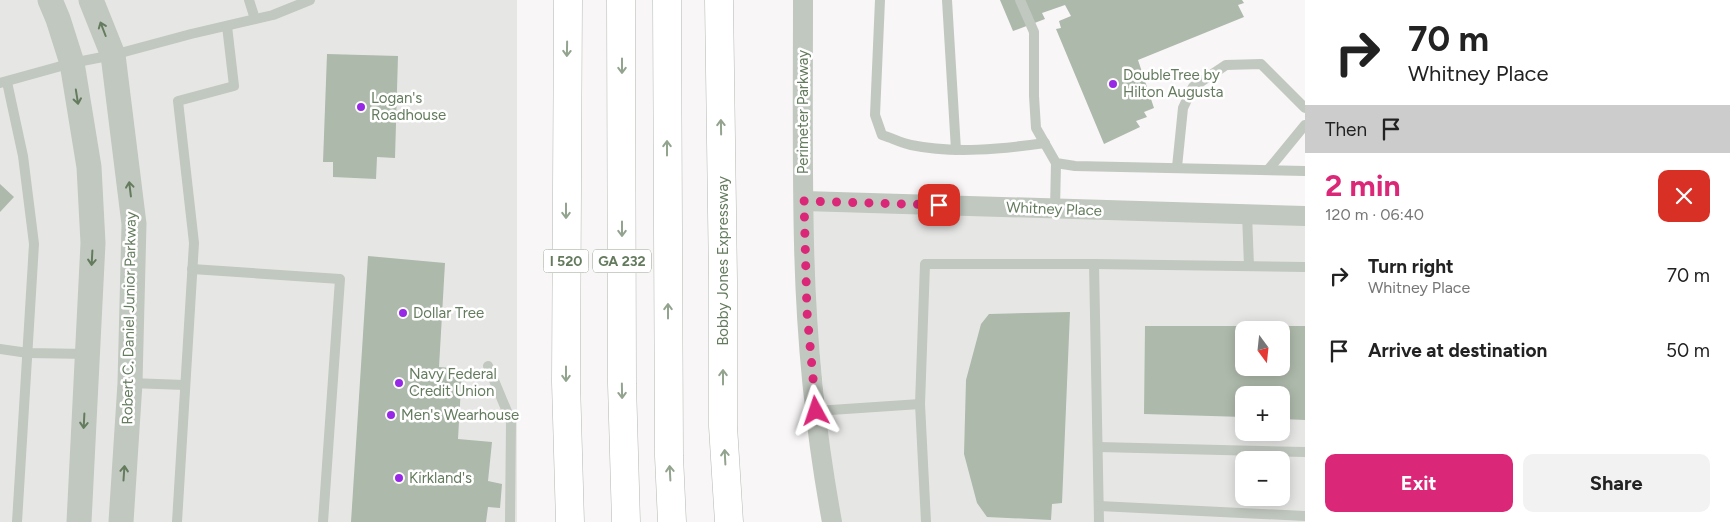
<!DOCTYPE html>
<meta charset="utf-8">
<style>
body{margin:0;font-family:Figtree,sans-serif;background:#f2f2f2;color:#222;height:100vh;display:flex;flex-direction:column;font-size:19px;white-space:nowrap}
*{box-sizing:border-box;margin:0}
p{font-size:16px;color:#767676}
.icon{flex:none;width:28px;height:28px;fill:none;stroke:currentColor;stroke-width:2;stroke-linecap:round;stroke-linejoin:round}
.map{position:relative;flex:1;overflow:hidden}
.panel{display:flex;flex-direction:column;background:#fff;width:425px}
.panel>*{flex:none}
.guide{background:#fff;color:#222;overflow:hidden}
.needle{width:32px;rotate:165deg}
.buttons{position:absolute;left:1235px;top:321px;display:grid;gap:10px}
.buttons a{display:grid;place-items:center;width:55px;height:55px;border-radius:10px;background:#fff;box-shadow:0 2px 12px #0003;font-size:25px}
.pin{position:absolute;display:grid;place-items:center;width:42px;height:42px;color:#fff;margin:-21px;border-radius:10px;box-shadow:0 2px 8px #0006}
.me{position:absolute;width:55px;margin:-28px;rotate:355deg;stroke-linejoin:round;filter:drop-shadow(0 0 4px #0008)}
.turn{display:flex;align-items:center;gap:18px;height:105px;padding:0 20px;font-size:22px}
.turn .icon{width:65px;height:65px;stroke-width:2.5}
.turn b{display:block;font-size:35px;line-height:42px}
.then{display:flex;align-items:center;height:48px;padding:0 20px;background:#0003;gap:10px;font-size:19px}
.round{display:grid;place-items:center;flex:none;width:52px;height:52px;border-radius:10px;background:#f2f2f2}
.headline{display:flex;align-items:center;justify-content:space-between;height:85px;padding:0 20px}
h1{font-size:30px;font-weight:700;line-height:38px;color:#db2777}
.cta{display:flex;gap:10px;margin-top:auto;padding:10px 20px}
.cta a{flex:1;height:58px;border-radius:10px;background:#db2777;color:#fff;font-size:20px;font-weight:700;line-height:58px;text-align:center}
.cta a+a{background:#f2f2f2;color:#222}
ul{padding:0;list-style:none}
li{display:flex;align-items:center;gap:15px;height:75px;padding:0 20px}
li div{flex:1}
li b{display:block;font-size:19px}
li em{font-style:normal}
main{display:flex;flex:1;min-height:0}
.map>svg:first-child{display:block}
.built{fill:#e6e7e5;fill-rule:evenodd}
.building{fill:#adb9aa;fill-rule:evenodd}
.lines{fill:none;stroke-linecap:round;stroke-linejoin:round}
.motorway-casing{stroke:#b2b9b0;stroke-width:29}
.service{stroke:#c1c8bf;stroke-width:10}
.minor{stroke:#c1c8bf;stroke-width:20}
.tertiary{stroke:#c1c8bf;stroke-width:25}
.motorway{stroke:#fff;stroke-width:28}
.oneway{stroke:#647b5e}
.oneway2{stroke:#92a38e}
.route{stroke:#db2777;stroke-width:9;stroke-dasharray:0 16.2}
.poi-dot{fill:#9728e6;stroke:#fff;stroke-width:2}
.labels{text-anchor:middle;stroke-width:5;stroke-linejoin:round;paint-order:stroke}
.shield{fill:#fff;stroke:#92a38e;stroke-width:1}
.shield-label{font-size:14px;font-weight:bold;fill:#647b5e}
.poi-label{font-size:15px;fill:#647b5e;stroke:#fff;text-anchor:start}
.street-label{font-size:15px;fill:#647b5e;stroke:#fff}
</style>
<main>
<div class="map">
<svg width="1305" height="522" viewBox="0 0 1305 522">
<rect width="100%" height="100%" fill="#f8f6f7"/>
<!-- built -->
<g class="built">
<rect x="0" y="0" width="517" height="522"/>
<path d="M804,201L1305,216V522H837ZM1244,330H1281V368H1244ZM1244,395H1281V432H1244ZM1244,460H1281V498H1244Z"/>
</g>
<!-- building -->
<g class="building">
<path d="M1000,0H1242L1244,3L1238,5L1244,17L1138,60L1154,108L1144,112L1147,117L1136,121L1140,127L1104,144L1056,29L1061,28L1059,21L1071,16L1065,5L1042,13L1045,19L1013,31Z"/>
<path d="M327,54L398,56L395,158L377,157L376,179L333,177V162H323Z"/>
<path d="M0,184L14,197L0,212Z"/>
<path d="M368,256L445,263L439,367L462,369L458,439L492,442L488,481L502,484L500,508L488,507L486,522H351Z"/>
<path d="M1070,312L1062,503L1052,504L1051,520L987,517L977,503L964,454L966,380L981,324L989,314Z"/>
<path d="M1145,326H1305V420L1281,419V395H1244V417L1144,414ZM1244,330H1281V368H1244Z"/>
</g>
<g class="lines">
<!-- motorway casing -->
<g class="motorway-casing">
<g id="motorway">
<path d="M568,0L566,382L570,522"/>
<path d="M621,0L622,384L626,522"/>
<path d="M667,0L669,456L672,522"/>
<path d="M719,0L723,280V426L729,522"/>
</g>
</g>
<!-- service -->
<g class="service">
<path d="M249,0L255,19"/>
<path d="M880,0L875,115L882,135C892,138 901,143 911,145C954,154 1002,149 1045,143"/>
<path d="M947,0L956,150"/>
<path d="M1020,0L1034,32V96L1036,128L1056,163L1075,166L1305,171"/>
<path d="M7,82L23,156L34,244L17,522"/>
<path d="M0,83L72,63L113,55L191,34L273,15L310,0"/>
<path d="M1177,167L1183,108L1193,87L1226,65L1261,64L1305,108"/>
<path d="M1268,170L1305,125"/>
<path d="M1055,209L1056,163"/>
<path d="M1247,214L1249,266"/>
<path d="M1094,264L1099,522"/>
<path d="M192,269L340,279L323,522"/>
<path d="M0,349L28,353L87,354"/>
<path d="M488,366L511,421L510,522"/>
<path d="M130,383L185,385"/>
<path d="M816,411L920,404"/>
<path d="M1098,447L1305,452"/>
<path d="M1099,506L1305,516"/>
<path d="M177,522L194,243L178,101L234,86L227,26"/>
<path d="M926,522L920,404L925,264H1094L1305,267"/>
</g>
<!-- minor -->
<g class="minor">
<path d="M803,0C803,81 802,162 804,243C806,336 815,430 832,522"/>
<path d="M804,201L1305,216"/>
</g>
<!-- tertiary -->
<g class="tertiary">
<path d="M50,0L58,19L72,63L89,167L93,243L79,522"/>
<path d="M91,0L113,55L134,224L130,383L121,522"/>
</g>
<!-- motorway -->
<use href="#motorway" class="motorway"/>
</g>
<!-- one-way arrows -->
<defs><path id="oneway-shaft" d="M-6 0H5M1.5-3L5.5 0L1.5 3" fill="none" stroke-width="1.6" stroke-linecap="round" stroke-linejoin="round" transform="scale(1.25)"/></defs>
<g class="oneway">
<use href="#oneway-shaft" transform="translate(103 29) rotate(-111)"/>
<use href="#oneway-shaft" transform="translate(77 97) rotate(81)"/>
<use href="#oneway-shaft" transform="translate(130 189) rotate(-97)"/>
<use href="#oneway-shaft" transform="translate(92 258) rotate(93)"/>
<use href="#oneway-shaft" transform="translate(84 421) rotate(93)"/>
<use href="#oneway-shaft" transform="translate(124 473) rotate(-86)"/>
</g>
<g class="oneway2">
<use href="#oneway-shaft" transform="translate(567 49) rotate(91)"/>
<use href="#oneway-shaft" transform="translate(622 66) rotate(90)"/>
<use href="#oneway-shaft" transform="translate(721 127) rotate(-91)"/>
<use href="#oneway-shaft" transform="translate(667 148) rotate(-90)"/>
<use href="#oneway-shaft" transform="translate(566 211) rotate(90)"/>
<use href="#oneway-shaft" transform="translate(622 229) rotate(90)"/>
<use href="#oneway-shaft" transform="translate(668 311) rotate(-90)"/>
<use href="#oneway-shaft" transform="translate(566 374) rotate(90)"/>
<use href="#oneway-shaft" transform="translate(723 377) rotate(-90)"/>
<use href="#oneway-shaft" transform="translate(622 391) rotate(89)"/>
<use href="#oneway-shaft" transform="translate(725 457) rotate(-93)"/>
<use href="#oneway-shaft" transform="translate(670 473) rotate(-93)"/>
</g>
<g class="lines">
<!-- route -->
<path class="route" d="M816,411L807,312L804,201L939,205"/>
</g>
<!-- markers -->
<g class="poi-dot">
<circle cx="1113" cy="84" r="5"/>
<circle cx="361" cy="107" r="5"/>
<circle cx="403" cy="313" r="5"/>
<circle cx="399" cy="383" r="5"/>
<circle cx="391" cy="415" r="5"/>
<circle cx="399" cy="478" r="5"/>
</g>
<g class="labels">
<!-- shield labels -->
<g class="shield">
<rect x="543.5" y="249.5" width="45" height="23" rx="4"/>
<rect x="593" y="249.5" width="58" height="23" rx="4"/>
</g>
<g class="shield-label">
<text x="566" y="266">I 520</text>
<text x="622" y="266">GA 232</text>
</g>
<!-- poi labels -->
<g class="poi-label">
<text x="1123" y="80">DoubleTree by<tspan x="1123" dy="17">Hilton Augusta</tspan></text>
<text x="371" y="103">Logan's<tspan x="371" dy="17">Roadhouse</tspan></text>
<text x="413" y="318">Dollar Tree</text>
<text x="409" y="379">Navy Federal<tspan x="409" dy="17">Credit Union</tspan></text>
<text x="401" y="420">Men's Wearhouse</text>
<text x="409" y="483">Kirkland's</text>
</g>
<!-- street labels -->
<g class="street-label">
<text transform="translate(803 112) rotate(-90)" y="5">Perimeter Parkway</text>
<text transform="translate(1054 209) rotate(2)" y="5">Whitney Place</text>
<text transform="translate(723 261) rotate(-90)" y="5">Bobby Jones Expressway</text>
<text transform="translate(129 318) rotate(-89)" y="5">Robert C. Daniel Junior Parkway</text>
</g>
</g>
</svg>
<div class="buttons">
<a><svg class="needle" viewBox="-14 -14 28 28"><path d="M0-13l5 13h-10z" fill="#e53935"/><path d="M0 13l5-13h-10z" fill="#767676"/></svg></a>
<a>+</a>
<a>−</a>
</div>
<div class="pin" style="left:939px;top:205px;background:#d93025"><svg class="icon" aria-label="arrive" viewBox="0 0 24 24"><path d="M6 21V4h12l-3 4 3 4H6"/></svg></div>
<svg class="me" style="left:816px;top:411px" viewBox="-20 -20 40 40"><path d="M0-17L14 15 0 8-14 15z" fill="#db2777" stroke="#fff" stroke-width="4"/></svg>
</div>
<section class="panel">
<div class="guide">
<div class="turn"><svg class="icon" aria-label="right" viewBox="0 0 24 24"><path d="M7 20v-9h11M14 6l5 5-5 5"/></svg><div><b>70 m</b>Whitney Place</div></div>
<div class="then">Then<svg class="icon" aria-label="arrive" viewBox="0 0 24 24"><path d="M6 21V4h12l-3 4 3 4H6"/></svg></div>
</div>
<div class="headline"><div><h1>2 min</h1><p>120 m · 06:40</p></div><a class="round" style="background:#d93025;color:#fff"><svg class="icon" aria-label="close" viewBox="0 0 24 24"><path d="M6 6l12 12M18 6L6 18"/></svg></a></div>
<ul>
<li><svg class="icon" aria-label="right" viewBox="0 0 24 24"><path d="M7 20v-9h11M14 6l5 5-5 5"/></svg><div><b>Turn right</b><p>Whitney Place</p></div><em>70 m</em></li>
<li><svg class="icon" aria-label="arrive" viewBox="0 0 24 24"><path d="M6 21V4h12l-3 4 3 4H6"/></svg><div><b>Arrive at destination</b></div><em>50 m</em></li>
</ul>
<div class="cta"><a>Exit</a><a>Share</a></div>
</section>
</main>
